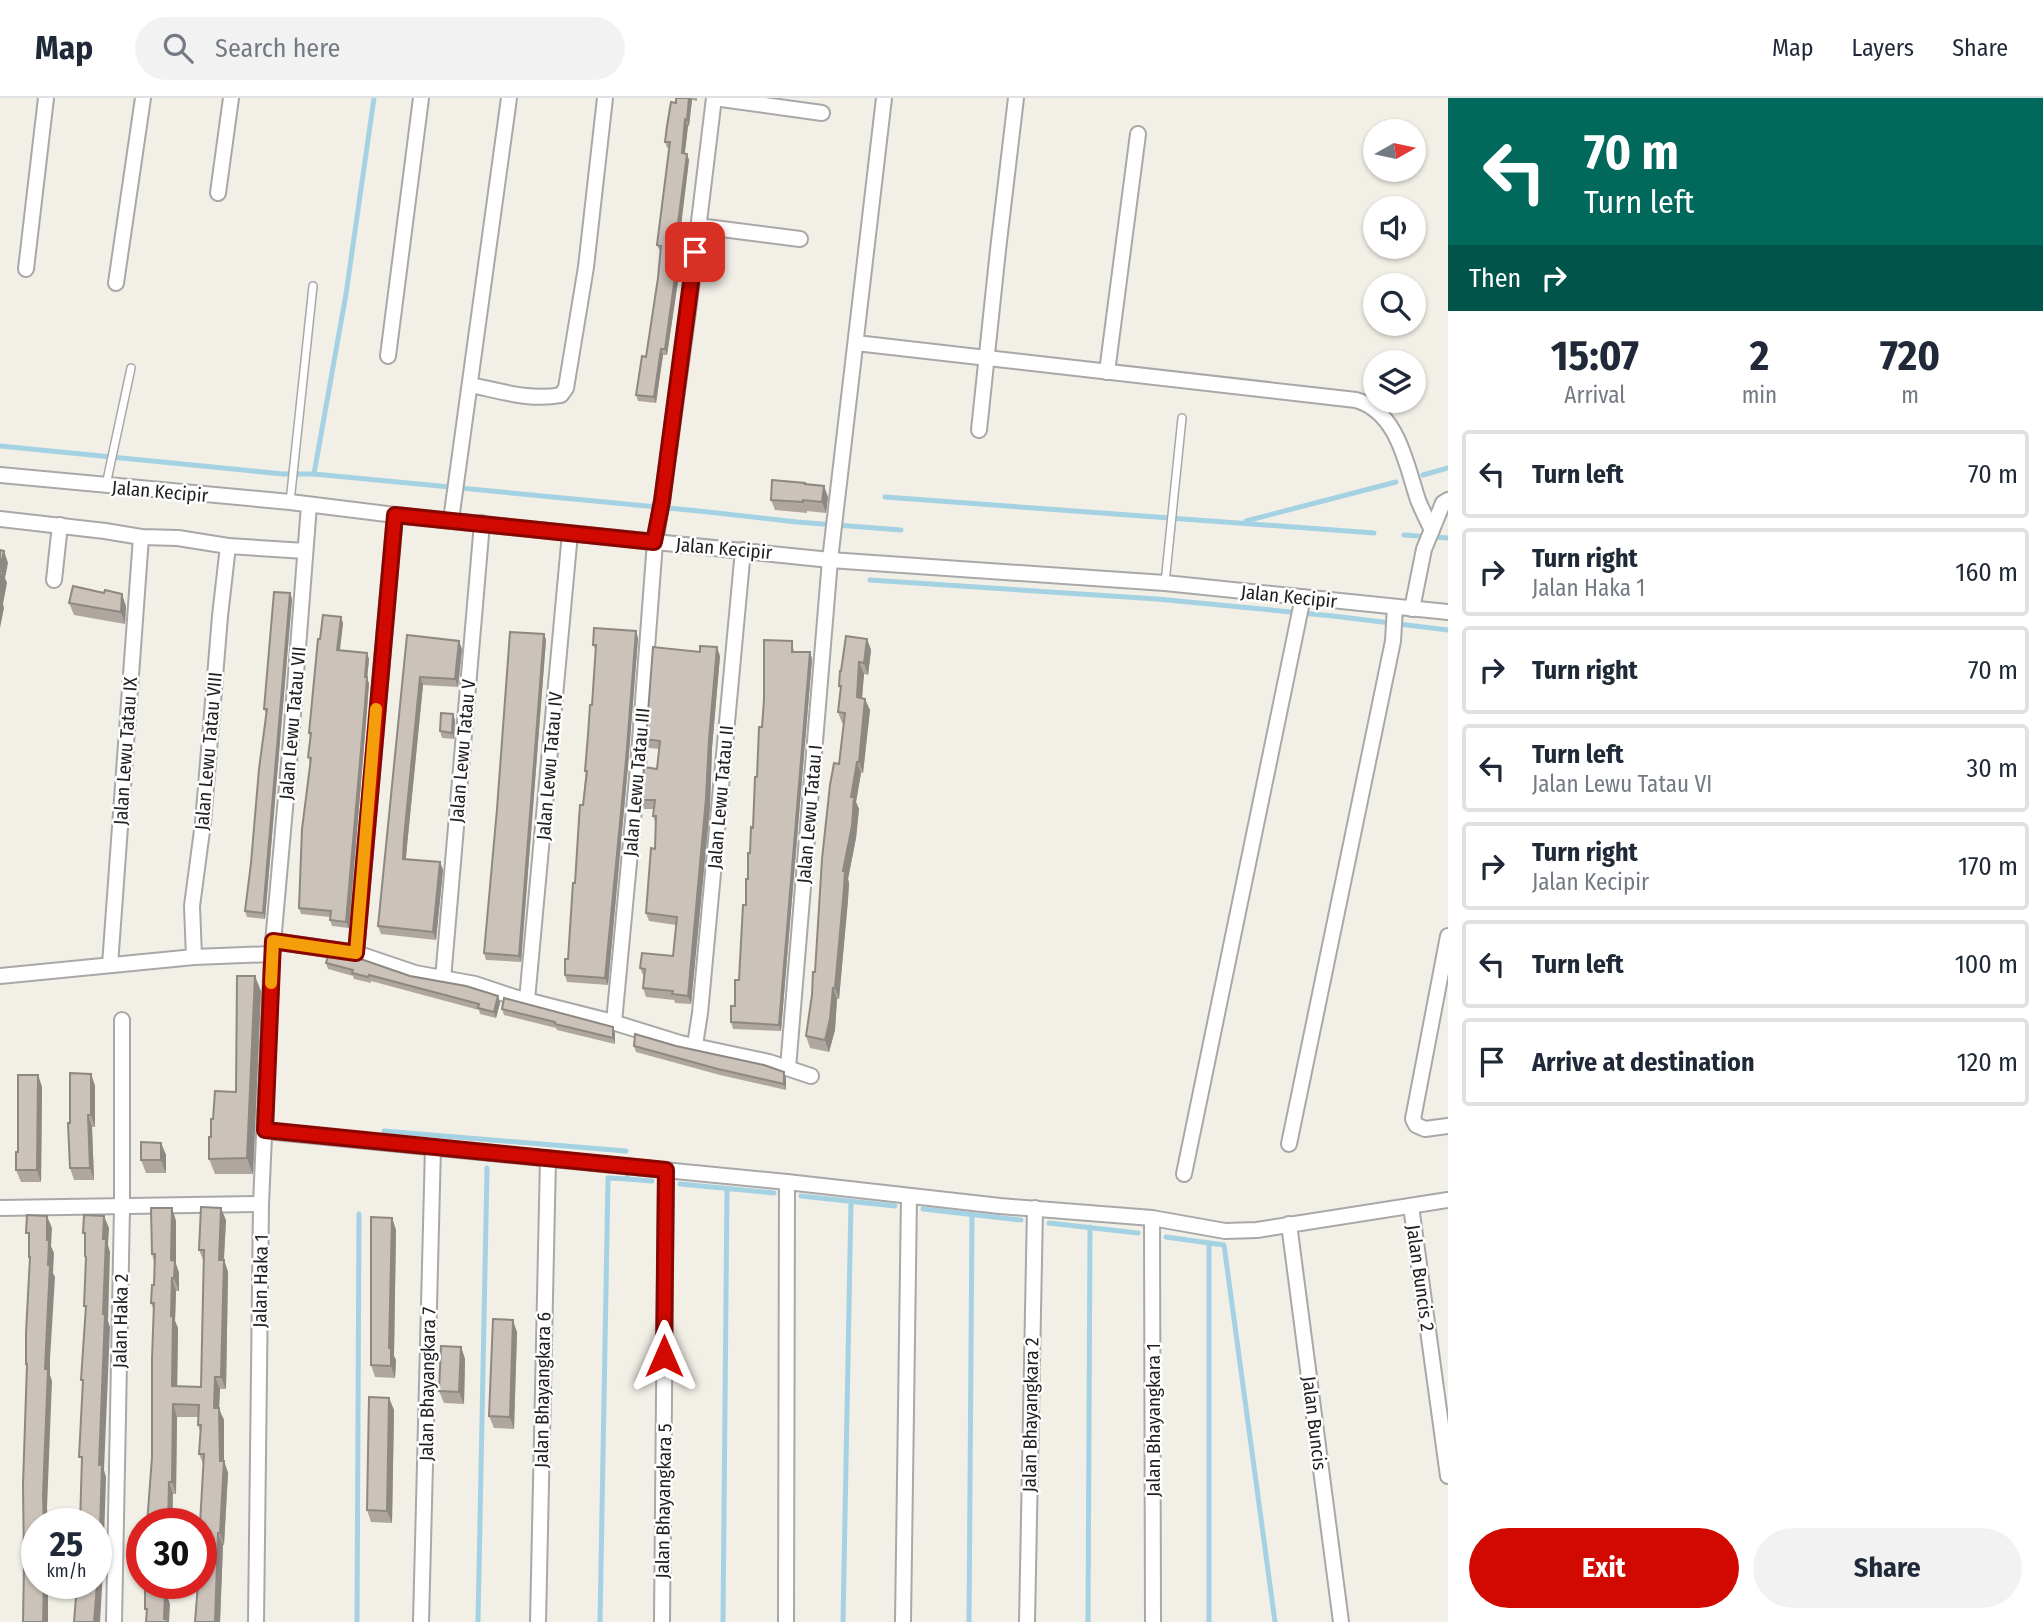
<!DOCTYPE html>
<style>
body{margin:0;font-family:"Fira Sans Condensed",sans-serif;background:#f2f2f3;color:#1f2937;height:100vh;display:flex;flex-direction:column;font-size:26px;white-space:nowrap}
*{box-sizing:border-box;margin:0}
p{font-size:23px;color:#747a83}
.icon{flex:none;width:38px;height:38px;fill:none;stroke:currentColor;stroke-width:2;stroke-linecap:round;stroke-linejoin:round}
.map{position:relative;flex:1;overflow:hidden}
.sheet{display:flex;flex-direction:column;background:#fff;width:595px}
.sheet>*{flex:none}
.top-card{background:#00695c;color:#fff;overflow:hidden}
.needle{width:46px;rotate:81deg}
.tools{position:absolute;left:1363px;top:21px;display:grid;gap:14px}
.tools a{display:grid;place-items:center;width:63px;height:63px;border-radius:50%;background:#fff;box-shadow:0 2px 5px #0004;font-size:35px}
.speed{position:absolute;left:21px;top:1410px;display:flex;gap:14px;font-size:35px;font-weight:700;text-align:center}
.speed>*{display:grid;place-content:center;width:91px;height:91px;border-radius:50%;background:#fff;box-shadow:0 2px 5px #0004;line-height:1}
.speed small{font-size:18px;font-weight:400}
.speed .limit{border:10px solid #d22;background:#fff;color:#111}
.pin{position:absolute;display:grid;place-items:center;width:60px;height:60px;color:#fff;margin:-30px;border-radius:14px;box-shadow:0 4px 10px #0006}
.me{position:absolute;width:77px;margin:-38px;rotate:0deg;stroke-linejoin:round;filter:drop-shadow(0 0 5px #0008)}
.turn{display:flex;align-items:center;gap:24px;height:147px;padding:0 21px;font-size:32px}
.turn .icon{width:91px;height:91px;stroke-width:2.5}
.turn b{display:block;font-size:49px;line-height:60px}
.then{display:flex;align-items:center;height:66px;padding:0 21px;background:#0003;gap:14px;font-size:26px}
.eta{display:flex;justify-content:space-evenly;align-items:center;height:119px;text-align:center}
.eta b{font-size:42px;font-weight:700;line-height:49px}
.primary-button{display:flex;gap:14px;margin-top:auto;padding:14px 21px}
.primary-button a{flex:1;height:80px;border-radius:42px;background:#d20900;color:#fff;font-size:28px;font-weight:700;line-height:80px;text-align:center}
.primary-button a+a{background:#f2f2f3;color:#1f2937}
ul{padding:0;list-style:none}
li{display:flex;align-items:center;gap:21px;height:88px;margin:0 14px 10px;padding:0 7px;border:4px solid #e0e1e3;border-radius:7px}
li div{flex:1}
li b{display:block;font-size:26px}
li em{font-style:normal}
header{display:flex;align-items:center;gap:42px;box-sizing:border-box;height:98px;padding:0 35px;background:#fff;border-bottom:2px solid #e0e1e3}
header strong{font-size:33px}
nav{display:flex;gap:38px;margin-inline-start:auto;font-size:24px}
.search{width:490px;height:63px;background:#f2f2f3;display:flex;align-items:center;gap:18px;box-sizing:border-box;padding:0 24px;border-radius:38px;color:#747a83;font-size:26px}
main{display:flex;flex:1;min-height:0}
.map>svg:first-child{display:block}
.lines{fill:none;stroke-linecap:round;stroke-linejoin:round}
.stream{stroke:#a4d2e3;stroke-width:5}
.service-casing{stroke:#a8a8a8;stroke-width:10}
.minor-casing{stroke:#a8a8a8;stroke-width:18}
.service{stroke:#fff;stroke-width:7}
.minor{stroke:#fff;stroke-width:14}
.wall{fill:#afa79f}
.shaded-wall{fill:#8e8882}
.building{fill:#cbc2b9;stroke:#8e8882;stroke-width:2}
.route-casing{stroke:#880600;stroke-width:18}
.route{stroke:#d20900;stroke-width:12}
.slow{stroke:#f59e0b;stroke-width:12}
.labels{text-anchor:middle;stroke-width:5;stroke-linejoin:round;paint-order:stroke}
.street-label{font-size:19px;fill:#212121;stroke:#fff}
</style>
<header>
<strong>Map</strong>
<div class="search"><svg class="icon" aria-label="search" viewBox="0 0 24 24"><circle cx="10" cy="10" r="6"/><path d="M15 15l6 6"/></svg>Search here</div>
<nav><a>Map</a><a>Layers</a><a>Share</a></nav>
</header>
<main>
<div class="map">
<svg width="1448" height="1524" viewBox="0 0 1448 1524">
<rect width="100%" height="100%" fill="#f2efe7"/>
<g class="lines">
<!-- stream -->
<g class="stream">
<path d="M374,0L346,196L314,376L699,413L797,424L901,432"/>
<path d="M0,348L283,376H314"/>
<path d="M1423,377L1448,370"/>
<path d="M885,399L1374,435"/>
<path d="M1246,423L1396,384"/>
<path d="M1404,437L1448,440"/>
<path d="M870,482L1157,501L1333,518L1448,532"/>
<path d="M384,1033L626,1053"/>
<path d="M627,1079V1081L652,1083"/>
<path d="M680,1086L774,1095"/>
<path d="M801,1098L895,1108"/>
<path d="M923,1111L1021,1122"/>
<path d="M1049,1125L1138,1135"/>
<path d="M1166,1139L1224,1147L1275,1524"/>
<path d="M1209,1145V1524"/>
<path d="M357,1524L359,1116"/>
<path d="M478,1524L487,1070"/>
<path d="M600,1524L608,1080L627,1081"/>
<path d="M723,1524L727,1091"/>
<path d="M843,1524L851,1103"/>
<path d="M969,1524L972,1117"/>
<path d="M1088,1524L1090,1129"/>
</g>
<!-- service casing -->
<g class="service-casing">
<g id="service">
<path d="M106,387L131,270"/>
<path d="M290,404L313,188"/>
<path d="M1165,485L1182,320"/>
</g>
</g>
<!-- minor casing -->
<g class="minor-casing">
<g id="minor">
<path d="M714,0L822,15"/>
<path d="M218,95L231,0"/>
<path d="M698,128L800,141"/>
<path d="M26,171L46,0"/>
<path d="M116,185L143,0"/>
<path d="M856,245L1356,302C1398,314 1406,366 1418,402C1422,412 1427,422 1432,432"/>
<path d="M388,258L421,0"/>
<path d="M1107,274L1138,36"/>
<path d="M471,287C500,293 531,303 561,297L566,290L586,169L605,0"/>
<path d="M979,332L998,152L1016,0"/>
<path d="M0,377L290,404L395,417L830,462L1165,485L1448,514"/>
<path d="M0,421L105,433L141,439L178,440L228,448L305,453"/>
<path d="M451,422L509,0"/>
<path d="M54,482L60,427"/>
<path d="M1412,511L1424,451L1443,405L1448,402"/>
<path d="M1448,838L1413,1021L1416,1027L1425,1031L1448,1028"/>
<path d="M273,843L356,855L415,875L475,886L514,899L609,923L680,945L769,964L811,978"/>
<path d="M356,855L395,417"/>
<path d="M194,859L192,808L203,725L220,518L228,448"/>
<path d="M110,867L141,439"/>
<path d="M0,878L194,859L272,856"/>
<path d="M443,881L482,425"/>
<path d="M527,902L570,435"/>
<path d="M614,924L638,669L655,444L662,403L689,206L714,0"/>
<path d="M695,947L700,915L743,452"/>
<path d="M788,970L830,462L884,0"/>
<path d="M265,1033L787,1084L1000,1108L1152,1120L1225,1133L1257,1132L1448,1102"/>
<path d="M1289,1046L1393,543L1395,509"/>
<path d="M1184,1076L1303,499"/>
<path d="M1411,1108L1448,1378"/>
<path d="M0,1110L261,1106"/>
<path d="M1152,1120L1153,1524"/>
<path d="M1289,1126L1341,1524"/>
<path d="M114,1524L122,1109V922"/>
<path d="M256,1524L261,1106L272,856L290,654L309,407"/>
<path d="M421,1524L433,1049"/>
<path d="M538,1524L548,1060"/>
<path d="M662,1524L666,1072"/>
<path d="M786,1524L787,1084"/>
<path d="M903,1524L909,1098"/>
<path d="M1027,1524L1035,1110"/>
</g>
</g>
<!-- service -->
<use href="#service" class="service"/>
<!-- minor -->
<use href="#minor" class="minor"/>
</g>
<!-- wall -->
<g class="wall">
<path d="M676,0H697V3L692,2L689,28H688L685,55L689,62L677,157L681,163L667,257H663L656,305L638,303L636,297L646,259L658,180L660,153L657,147L670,50H667L665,44Z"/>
<path d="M805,387L828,399L826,415L807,413V415L775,412L771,402Z"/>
<path d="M290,495L292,501L265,821L247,819L245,813L251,765L266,616L264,611Z"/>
<path d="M69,505L126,508L125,526L74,517Z"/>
<path d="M343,525L340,552L369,561L367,581L369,585L367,612L349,830L332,828L330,822V819L301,816L299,810L310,665L308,659L310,639L309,635L320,541Z"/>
<path d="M544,536L546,542L521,864L486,862L484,855L497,711Z"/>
<path d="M407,537L462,551L458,589L423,587L407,748L406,761L440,764L443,772L436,842L381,836L378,828Z"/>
<path d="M638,540L628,668L608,887L567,884L565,877L568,861L592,607L596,553L593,547Z"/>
<path d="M867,541L871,552L868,577L864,576L862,600L870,612L863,675H861L856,704L859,711L856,740L848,781L849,785L848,802L839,901H837L835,932L829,954L810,950L806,938L815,874L844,626L842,625L838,614L841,593L839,588L841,573Z"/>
<path d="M794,550V554H810L812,561L781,933L733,931L731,924L739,882L762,629Z"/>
<path d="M720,558L712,650L710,709L691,906L675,905L674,902L646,899L643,890L644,879L640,870L673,858L676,827L649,823L646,815L655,751L656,726L653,718L654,711H644L641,702L657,671L659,651L649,650L646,641Z"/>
<path d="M455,622L454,641L442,640L440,633Z"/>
<path d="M326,865L410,878L498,898L500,905L496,920L480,916L479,912L371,883V885L354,881L353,878L328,871Z"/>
<path d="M261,893L253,1076H215L209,1061L211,1039L213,1021L236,994Z"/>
<path d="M502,911L615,935V946L557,932L556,930L504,917Z"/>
<path d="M634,948H676L786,980V992L720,977L636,954Z"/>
<path d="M91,976L95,988V1029H92L94,1082H74L70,1070V1025Z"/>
<path d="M38,977L42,989L41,1084H21L16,1072L18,1054Z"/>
<path d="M161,1045L166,1057V1075H146L141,1062Z"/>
<path d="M172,1110L176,1123V1166L179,1175V1193H176L175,1223L178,1230L177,1288L201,1289L204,1164L199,1152L226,1122L224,1162L228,1174L226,1291H220L219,1311L224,1322V1363L228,1375L224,1447H223L220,1524H195L204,1368L199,1356L200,1334L198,1327L199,1319H177L176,1396H173L172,1426H147L152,1359L154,1213L151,1205L154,1187V1164L152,1156Z"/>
<path d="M392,1120L396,1132L394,1258L396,1262L395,1280L375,1279L371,1267Z"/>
<path d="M517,1234L514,1331L494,1330L489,1318Z"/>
<path d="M461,1249L465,1261L464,1306L444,1305L439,1293Z"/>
<path d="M389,1300L394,1312L392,1425L371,1424L367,1412Z"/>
</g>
<!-- shaded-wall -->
<g class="shaded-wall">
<path d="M689,0H691L692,2L689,28L687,22Z"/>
<path d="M685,21L688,28L684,61L682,55Z"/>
<path d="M687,56L689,62L677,162L674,156Z"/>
<path d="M678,157L681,163L667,257L665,251Z"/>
<path d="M661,251L663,257L656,305L654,299Z"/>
<path d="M824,388L828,399L826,415L822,404Z"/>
<path d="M4,453L8,465L5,480L7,485L3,506L4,510L0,530V473Z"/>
<path d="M290,495L292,501L265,821L263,815Z"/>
<path d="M122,496L126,508L125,526L121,514Z"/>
<path d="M341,519L343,525L339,558L337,552Z"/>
<path d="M636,533L638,540L628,668L608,887L605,880Z"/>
<path d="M544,536L546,542L521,864L519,858Z"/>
<path d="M867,541L871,552L868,577L864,565Z"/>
<path d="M459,543L462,551L458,589L455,581Z"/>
<path d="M717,549L720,558L712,650L710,709L691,906L688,898Z"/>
<path d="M810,554L812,561L781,933L779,927Z"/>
<path d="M367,555L369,561L367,581L369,585L367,612L349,830L346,824Z"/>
<path d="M859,564L864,576L861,611L857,599Z"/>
<path d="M420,579L423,587L405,768L403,761Z"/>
<path d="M865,601L870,612L863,675L859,664Z"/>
<path d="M453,616L455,622L454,641L452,635Z"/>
<path d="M857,664L861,675L856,704L859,711L856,740L848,781L849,785L848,802L839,901L835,890L843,773L851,699Z"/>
<path d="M440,764L443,772L436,842L433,834Z"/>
<path d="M255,878L261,893L253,1076L247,1060Z"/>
<path d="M833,890L837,901L835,932L829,954L825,942Z"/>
<path d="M498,898L500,905L496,920L494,914Z"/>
<path d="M613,929L615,935V946L613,940Z"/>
<path d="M784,974L786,980V992L784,986Z"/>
<path d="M91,976L95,988V1029L91,1017Z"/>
<path d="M38,977L42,989L41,1084L37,1072Z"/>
<path d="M88,1017L92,1029L94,1082L90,1070Z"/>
<path d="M161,1045L166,1057V1075L161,1062Z"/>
<path d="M172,1110L176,1123V1166L179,1175V1193L174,1180L171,1162Z"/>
<path d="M221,1110L226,1122L223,1174L219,1162Z"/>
<path d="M47,1118L52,1130L51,1148L54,1155L53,1175L55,1179L50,1261V1277L52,1283L47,1410L48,1426H44L43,1398Z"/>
<path d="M104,1118L109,1130L108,1147L110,1154L108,1223L110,1229L104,1372L106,1379L103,1474L100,1524H94L99,1367Z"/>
<path d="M392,1120L396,1132L394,1258L396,1262L395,1280L391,1268L389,1250Z"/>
<path d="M224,1162L228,1174L226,1291L221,1279Z"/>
<path d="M172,1180L176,1193L175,1223L178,1230L177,1300L172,1288L171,1218Z"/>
<path d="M513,1222L517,1234L514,1331L510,1319Z"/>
<path d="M461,1249L465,1261L464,1306L459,1294Z"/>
<path d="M215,1279L220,1291L219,1311L224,1322V1365V1363L228,1375L224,1447L220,1435V1363L214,1310Z"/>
<path d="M389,1300L394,1312L392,1425L387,1413Z"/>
<path d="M173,1306L177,1319L176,1396L172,1384Z"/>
<path d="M169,1384L173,1396L172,1426H168Z"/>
<path d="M218,1435L223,1447L220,1524H215Z"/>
<path d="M44,1486H48V1524H43Z"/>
<path d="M163,1486H168V1500L170,1506L169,1524H166L164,1521Z"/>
</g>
<!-- building -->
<g class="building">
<path d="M676,0H689L687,22L685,21L682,55L687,56L674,156L678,157L665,251H661L654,299L636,297L642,258L646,259L658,180L661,148L657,147L670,44H665L667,28L671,4L676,5Z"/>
<path d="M772,382L805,385V386L824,388L822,404L803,402V404L771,402Z"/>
<path d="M0,452L4,453L0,471Z"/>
<path d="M0,473H3L0,485Z"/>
<path d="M73,488L104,495L105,492L122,496L121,514L69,505Z"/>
<path d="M274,494L290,495L263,815L245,813L251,765L259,671L267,611H264Z"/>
<path d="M323,517L341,519L337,552L367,555L365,579H367L365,606L346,824L330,822L331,813L299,810L302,731L311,660L308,659L311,635H309L318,541H320Z"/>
<path d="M594,530L636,533L626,662L605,880L565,877V861H568L573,785H575L579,721L580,707H583L587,673H585L588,637L590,607H592L596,547H593Z"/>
<path d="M510,534L544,536L519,858L484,855L497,711Z"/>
<path d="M407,537L459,543L455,581L420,579L404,740L403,761L440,764L433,834L378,828Z"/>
<path d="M846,538L867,541L864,565L859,564L857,599L865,601L859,664H857L851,699H854L852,728L843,773H845L844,790L835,890H833L830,921L825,942L806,938L812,897L813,874H815L822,761L830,687L834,665L839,666L845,615L838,614L841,588H839L840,573H841Z"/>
<path d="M764,542L792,543V554H810L779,927L731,924V908H735V882H739L743,807H746V781H748V755H750L751,729L753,730L755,679H757L759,629H762L764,602Z"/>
<path d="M700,548L717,549L709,641L706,700L688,898L672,896L673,893L643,890L645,871L640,870L642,855L673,858L677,819L646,815L651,750L655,751L656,718H653L655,702H641L644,669L657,671L660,643L646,641L653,549L700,554Z"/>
<path d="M441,615L453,616L452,635L440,633Z"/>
<path d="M329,855L352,858L410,878L466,888L498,898L494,914L478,910L479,906L369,877L368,879L352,875L353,872L326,865Z"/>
<path d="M237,878H255L247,1060L209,1061V1039H211V1021H213L215,993L236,994Z"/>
<path d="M504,900L613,929V940L555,926V924L502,911Z"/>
<path d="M635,936L676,948L764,967L784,974V986L718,971L634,948Z"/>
<path d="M70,975L91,976V1017H88L90,1070H70L68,1025H70Z"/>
<path d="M18,977H38L37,1072H16V1054H18Z"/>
<path d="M141,1044L161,1045V1062H141Z"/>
<path d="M201,1109L221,1110L219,1162H224L221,1279H215L214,1310H219L220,1363H224L220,1435H218L215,1524H195L198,1486H201V1426H200L204,1356H199L201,1327H198L199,1307L173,1306L172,1384H169L168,1426H147L152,1359V1260L154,1205H151L152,1187H154L155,1156H152L151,1110H172L171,1162L175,1163L174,1180H172L171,1218H173L172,1288L201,1289L204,1152H199Z"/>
<path d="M27,1117L47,1118V1142H49L48,1167H50L46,1249L45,1271H48L43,1398L44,1426H37V1486H44L43,1524H23L24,1466L23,1387L27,1266H26V1235L30,1159H29V1135H26Z"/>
<path d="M84,1117L104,1118L103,1141H106L103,1216H105L99,1367H102L99,1462L94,1524H74L77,1486H96V1426H80L82,1359H79L83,1282H81L86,1208H84L86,1159L85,1158V1135H83Z"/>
<path d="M371,1119L392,1120L389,1250H391V1268L371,1267Z"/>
<path d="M493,1221L513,1222L510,1319L489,1318Z"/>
<path d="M441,1248L461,1249L459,1294L439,1293Z"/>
<path d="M369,1299L389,1300L387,1413L367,1412Z"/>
<path d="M145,1486H163V1494H165L164,1521H167V1524H146L147,1511H145Z"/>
</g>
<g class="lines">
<!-- route casing -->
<g class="route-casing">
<path id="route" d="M664,1258L666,1072L265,1032L273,843L356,855L395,417L654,444L662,403L695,154"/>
</g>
<!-- route -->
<use href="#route" class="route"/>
<!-- slow -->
<path class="slow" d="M271,885L273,843L356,855L376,611"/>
</g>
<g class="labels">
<!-- street labels -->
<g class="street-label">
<text transform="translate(160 393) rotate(5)" y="7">Jalan Kecipir</text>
<text transform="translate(724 450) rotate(5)" y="7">Jalan Kecipir</text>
<text transform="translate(1289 498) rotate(6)" y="7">Jalan Kecipir</text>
<text transform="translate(292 625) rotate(-85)" y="7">Jalan Lewu Tatau VII</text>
<text transform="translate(125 653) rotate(-86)" y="7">Jalan Lewu Tatau IX</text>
<text transform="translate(208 653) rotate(-85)" y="7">Jalan Lewu Tatau VIII</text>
<text transform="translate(462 653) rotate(-85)" y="7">Jalan Lewu Tatau V</text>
<text transform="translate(549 668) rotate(-85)" y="7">Jalan Lewu Tatau IV</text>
<text transform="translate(636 684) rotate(-85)" y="7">Jalan Lewu Tatau III</text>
<text transform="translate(720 699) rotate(-85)" y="7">Jalan Lewu Tatau II</text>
<text transform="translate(809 716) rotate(-85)" y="7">Jalan Lewu Tatau I</text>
<text transform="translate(1421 1180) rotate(82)" y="7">Jalan Buncis 2</text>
<text transform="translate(260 1183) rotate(-89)" y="7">Jalan Haka 1</text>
<text transform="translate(120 1223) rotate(-89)" y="7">Jalan Haka 2</text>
<text transform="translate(427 1286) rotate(-89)" y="7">Jalan Bhayangkara 7</text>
<text transform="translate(542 1292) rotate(-89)" y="7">Jalan Bhayangkara 6</text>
<text transform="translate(1030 1317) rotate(-89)" y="7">Jalan Bhayangkara 2</text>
<text transform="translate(1153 1322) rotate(-90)" y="7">Jalan Bhayangkara 1</text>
<text transform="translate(1315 1325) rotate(83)" y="7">Jalan Buncis</text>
<text transform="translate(663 1403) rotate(-89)" y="7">Jalan Bhayangkara 5</text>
</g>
</g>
</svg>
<div class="tools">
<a><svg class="needle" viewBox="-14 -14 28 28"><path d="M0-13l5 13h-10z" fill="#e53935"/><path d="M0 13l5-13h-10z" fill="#747a83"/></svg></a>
<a><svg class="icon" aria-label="sound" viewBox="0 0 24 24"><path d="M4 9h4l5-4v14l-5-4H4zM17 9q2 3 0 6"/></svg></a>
<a><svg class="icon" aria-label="search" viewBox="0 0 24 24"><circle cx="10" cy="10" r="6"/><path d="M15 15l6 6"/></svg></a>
<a><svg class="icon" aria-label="layers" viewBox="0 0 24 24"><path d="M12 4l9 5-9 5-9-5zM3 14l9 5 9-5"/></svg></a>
</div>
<div class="speed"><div>25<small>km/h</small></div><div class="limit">30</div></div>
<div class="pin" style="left:695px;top:154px;background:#d93025"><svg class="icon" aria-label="arrive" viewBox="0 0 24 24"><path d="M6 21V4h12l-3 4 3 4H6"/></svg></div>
<svg class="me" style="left:664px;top:1258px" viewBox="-20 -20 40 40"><path d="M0-17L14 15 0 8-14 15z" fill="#d20900" stroke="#fff" stroke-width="4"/></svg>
</div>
<section class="sheet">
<div class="top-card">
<div class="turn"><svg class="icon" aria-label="left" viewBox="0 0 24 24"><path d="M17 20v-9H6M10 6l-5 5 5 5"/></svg><div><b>70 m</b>Turn left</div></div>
<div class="then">Then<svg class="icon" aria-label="right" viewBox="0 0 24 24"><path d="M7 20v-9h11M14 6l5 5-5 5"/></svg></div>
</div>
<div class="eta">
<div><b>15:07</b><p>Arrival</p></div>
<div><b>2</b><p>min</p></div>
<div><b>720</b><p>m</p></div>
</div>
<ul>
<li><svg class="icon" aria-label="left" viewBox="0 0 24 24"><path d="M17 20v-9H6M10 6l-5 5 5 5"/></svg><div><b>Turn left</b></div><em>70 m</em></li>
<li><svg class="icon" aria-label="right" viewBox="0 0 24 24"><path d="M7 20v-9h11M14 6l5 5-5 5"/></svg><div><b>Turn right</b><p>Jalan Haka 1</p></div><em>160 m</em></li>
<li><svg class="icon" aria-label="right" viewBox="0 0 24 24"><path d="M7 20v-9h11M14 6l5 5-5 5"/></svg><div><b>Turn right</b></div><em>70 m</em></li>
<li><svg class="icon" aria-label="left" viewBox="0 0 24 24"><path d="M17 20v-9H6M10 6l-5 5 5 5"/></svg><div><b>Turn left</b><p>Jalan Lewu Tatau VI</p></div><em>30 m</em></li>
<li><svg class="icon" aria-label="right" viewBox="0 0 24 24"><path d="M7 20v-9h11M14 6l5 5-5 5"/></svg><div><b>Turn right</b><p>Jalan Kecipir</p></div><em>170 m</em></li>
<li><svg class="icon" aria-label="left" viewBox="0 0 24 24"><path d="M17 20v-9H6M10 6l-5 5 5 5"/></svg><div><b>Turn left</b></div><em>100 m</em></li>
<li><svg class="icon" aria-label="arrive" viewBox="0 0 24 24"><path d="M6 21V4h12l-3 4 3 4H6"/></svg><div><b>Arrive at destination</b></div><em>120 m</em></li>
</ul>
<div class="primary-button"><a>Exit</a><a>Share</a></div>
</section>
</main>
